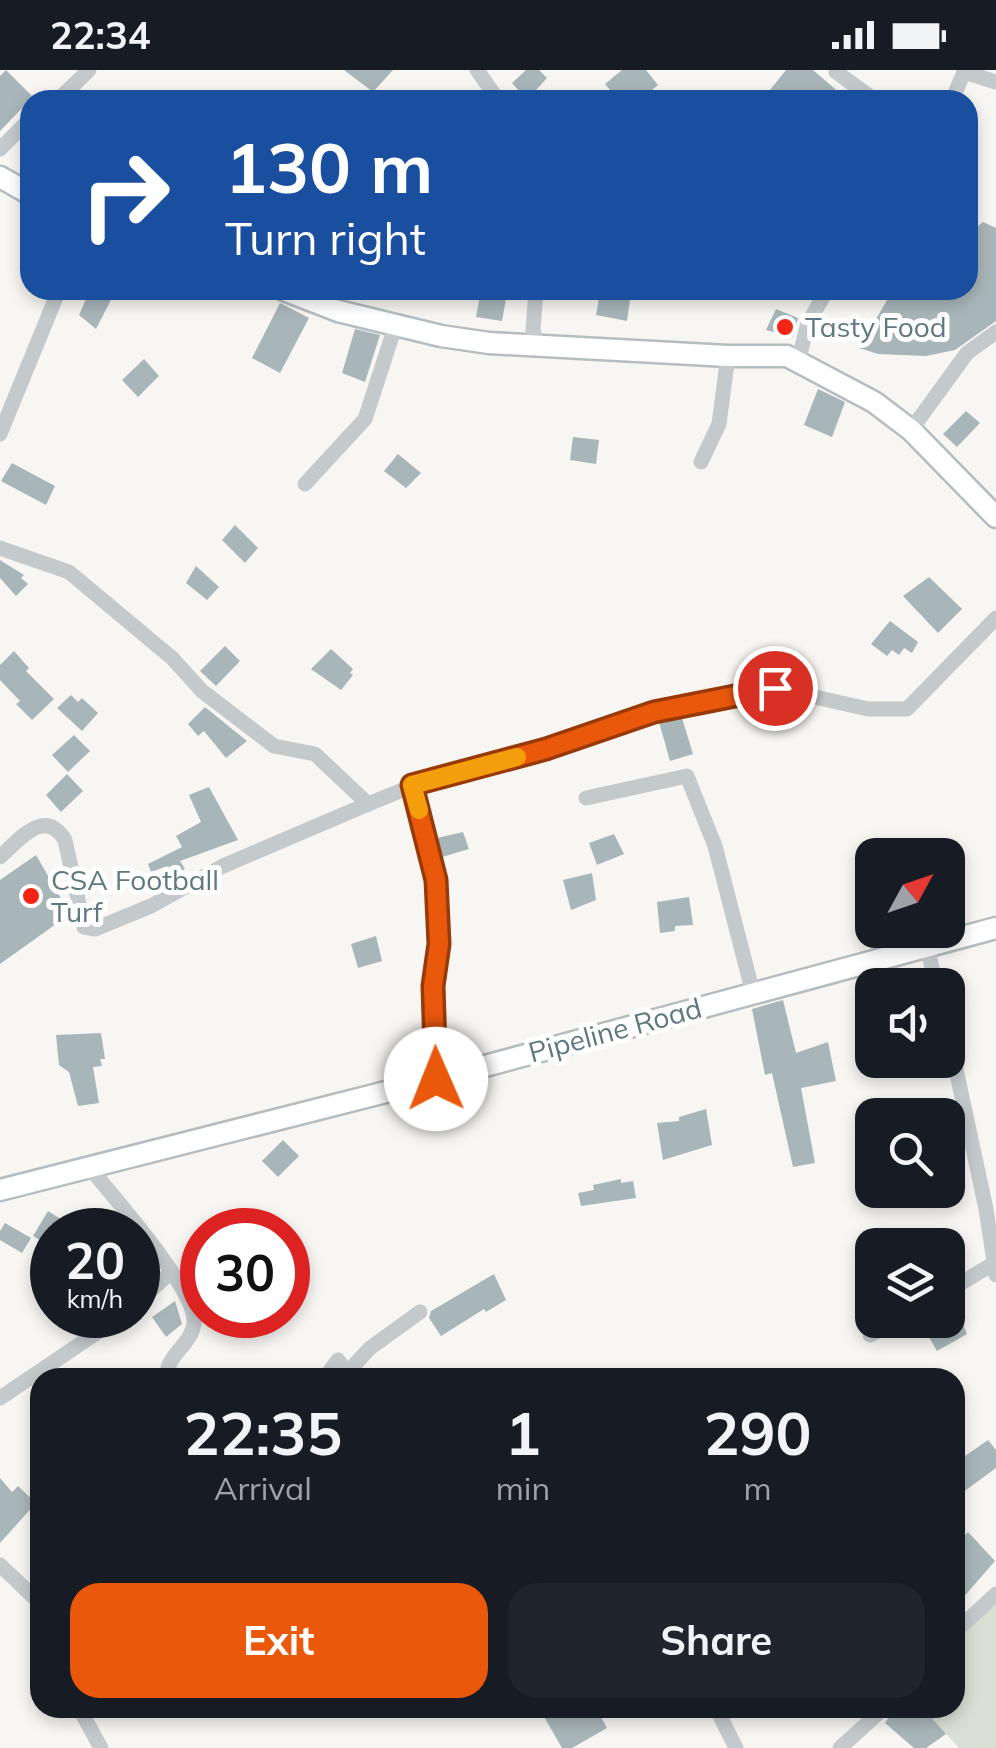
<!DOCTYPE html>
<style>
body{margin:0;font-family:Mulish,sans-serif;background:#20242c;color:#f1f3f6;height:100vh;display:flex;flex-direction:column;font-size:38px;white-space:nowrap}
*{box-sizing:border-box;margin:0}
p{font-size:32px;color:#9ea1a6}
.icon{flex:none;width:55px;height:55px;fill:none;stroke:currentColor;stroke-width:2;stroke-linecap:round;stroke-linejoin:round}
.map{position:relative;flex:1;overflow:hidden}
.drawer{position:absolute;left:30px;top:1298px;width:935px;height:350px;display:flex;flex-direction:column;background:#171b24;border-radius:30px;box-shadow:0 5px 15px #0003}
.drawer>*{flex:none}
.banner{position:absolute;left:20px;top:20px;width:958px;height:210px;border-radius:30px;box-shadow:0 5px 15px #0003;background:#1a4fa0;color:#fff;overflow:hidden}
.needle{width:65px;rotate:50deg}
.buttons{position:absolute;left:855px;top:768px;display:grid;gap:20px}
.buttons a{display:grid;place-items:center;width:110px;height:110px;border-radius:20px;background:#171b24;box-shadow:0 5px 15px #0003;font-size:50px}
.speed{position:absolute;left:30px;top:1138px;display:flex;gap:20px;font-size:50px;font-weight:700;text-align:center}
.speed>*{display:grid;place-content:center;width:130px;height:130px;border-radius:50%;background:#171b24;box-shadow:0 5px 15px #0003;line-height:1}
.speed small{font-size:25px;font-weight:400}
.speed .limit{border:15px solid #d22;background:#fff;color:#111}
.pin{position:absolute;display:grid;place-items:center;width:85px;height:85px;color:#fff;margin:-42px;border:5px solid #fff;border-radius:50%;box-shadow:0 2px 10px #0007}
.me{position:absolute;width:110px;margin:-55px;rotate:359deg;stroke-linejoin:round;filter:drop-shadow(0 0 8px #0008)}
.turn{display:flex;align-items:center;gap:35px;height:210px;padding:0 40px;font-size:45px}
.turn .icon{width:130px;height:130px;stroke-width:2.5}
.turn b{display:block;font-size:70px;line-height:85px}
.eta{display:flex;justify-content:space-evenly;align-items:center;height:170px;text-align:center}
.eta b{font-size:60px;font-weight:700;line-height:70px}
.cta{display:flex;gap:20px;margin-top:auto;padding:20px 40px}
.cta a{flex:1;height:115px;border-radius:30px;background:#ea580c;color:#fff;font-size:40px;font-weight:700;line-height:115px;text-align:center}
.cta a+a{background:#20242c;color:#f1f3f6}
.status{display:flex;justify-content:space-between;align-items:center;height:70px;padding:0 50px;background:#171b24;direction:ltr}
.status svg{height:28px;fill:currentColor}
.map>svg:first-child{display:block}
.green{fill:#d9dfd3}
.building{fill:#a9b6b9}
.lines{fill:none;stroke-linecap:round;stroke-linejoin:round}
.secondary-casing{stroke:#b5bdc0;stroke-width:25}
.street{stroke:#c4c9cc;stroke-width:15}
.secondary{stroke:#fff;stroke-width:20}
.route-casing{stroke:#983908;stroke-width:25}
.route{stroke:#ea580c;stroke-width:18}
.slow{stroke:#f59e0b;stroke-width:18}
.poi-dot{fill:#f62414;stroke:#fff;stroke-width:4}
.labels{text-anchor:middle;stroke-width:10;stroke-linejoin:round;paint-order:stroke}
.poi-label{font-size:28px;fill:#5e7881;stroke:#fff;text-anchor:start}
.street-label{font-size:28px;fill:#5e7881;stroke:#fff}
</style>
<div class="status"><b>22:34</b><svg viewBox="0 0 49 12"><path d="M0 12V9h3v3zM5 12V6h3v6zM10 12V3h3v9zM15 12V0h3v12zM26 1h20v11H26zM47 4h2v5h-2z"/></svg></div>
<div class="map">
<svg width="996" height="1678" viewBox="0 0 996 1678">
<rect width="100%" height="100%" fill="#f7f6f3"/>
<!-- green -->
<path class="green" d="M996,1535V1678H959L923,1638H955V1572L976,1550Z"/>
<!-- building -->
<g class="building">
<path d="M6,0L35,29L30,30L0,61V6Z"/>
<path d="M344,0H393L373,22Z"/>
<path d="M526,0H539L547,8L527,30L512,13Z"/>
<path d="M622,0H646L658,15L640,30H618L605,14Z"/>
<path d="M786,0H813L848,30H762Z"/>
<path d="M983,152L996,158V251L955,280L926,286L878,284L859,278L893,220H968V164Z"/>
<path d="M90,220H116L96,259L79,245Z"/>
<path d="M481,220L507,223L502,251L476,247Z"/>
<path d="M599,228L630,230L627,251L596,245Z"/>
<path d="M280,233L309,248L280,303L252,288Z"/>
<path d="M776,239L798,248L793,267L766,260Z"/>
<path d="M355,259L380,265L365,312L342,303Z"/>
<path d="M144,289L159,306L138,327L122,310Z"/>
<path d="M818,319L845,332L832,367L804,355Z"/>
<path d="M966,341L980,353L957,377L943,364Z"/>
<path d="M573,367L599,370L596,394L570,390Z"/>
<path d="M398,384L421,403L406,418L384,401Z"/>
<path d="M12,393L55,416L46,435L1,411Z"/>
<path d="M235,455L258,478L245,493L222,470Z"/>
<path d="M0,490L24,505L21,508L28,514L16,526L0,508Z"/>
<path d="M196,496L219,517L207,530L186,513Z"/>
<path d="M929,507L962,539L938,563L903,526Z"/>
<path d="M890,551L918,572L912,583L904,578L899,585L892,580L887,586L871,574Z"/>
<path d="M225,576L240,591L216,616L200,601Z"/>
<path d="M331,579L353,599L350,603L353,605L341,620L311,599Z"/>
<path d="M14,581L29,598L26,601L54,629L32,650L16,634L20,631L0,610V595Z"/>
<path d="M71,625L78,632L82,628L98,643L82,661L57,638Z"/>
<path d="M205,637L247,671L226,688L204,661L198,666L188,654Z"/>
<path d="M682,648L693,684L670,691L659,652Z"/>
<path d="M74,665L90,681L68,702L52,685Z"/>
<path d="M67,704L83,721L61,742L46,725Z"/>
<path d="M209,717L238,770L180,791L185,799L170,806L165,797L151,802L148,794L182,777L176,766L201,752L189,725Z"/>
<path d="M463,762L469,779L442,787L437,768Z"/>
<path d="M614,764L624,784L597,795L589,773Z"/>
<path d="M36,785L70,844L0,894V810Z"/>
<path d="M592,803L596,830L571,840L563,810Z"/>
<path d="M689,827L693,855L675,856V861L660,863L657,832Z"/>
<path d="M376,866L382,891L358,898L351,874Z"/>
<path d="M783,930L796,983L828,972L836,1011L801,1018L815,1093L793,1097L772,1003L765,1005L752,939Z"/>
<path d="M101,963L105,989H100L102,996L93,997L99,1033L78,1036L69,1002L59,995L56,965Z"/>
<path d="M865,990H941L942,1001L917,1004V999L866,1007Z"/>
<path d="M706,1039L712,1075L663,1090L657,1053L679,1051V1047Z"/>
<path d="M283,1070L299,1086L278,1107L262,1091Z"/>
<path d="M621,1109V1113L633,1111L636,1128L581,1136L578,1123L594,1120L593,1115Z"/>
<path d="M48,1141L64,1151L58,1160H52V1177L33,1166Z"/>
<path d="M5,1153L31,1168L22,1183L0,1170V1161Z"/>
<path d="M494,1204L506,1230L486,1242L484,1239L441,1266L429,1248L431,1241Z"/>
<path d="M175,1231L182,1254L166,1267L152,1247Z"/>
<path d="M954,1231L967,1264L937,1281L919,1250H948V1232Z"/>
<path d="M988,1370L996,1380V1398L955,1428V1393Z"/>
<path d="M0,1408L12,1422L18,1416L36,1433L0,1473Z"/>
<path d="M968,1462L995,1491L955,1537V1476Z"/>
<path d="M539,1638H596L607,1658L572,1678H562Z"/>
<path d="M895,1638H923L946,1664L926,1678H914L885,1653Z"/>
</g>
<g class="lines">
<!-- secondary casing -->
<g class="secondary-casing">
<g id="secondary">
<path d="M0,107L30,124"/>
<path d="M284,220L338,241L441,266L489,273L728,286H787L874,332L911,360L996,447"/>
<path d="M0,1120L437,1009L996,858"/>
</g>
</g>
<!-- street -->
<g class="street">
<path d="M477,0L498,30"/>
<path d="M836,2L875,30"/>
<path d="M964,2L996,12"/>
<path d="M58,30L89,0"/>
<path d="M952,30L965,0"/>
<path d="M0,79L30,49"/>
<path d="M536,220L533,260L537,275"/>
<path d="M798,292L808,253L827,220"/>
<path d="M911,360L967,283L996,262"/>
<path d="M0,364L59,220"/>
<path d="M701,392L719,354L728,286"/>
<path d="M305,414L365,349L395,257"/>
<path d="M0,478L69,502L172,588L202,621L274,676L315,684L368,734L435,707L546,679L654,642L775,618L868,639H907L996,548"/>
<path d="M412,715L436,810L439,875L433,916L437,1009"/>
<path d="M586,728L687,706L715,776L753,923"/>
<path d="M0,787C20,769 44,737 65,770L84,857L95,859L151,836L223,796L368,734"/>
<path d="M927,876L936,915"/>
<path d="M948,962L986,1139L996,1205"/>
<path d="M89,1097C112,1125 197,1220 194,1253C192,1275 165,1285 167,1308"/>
<path d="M948,1221L996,1192"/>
<path d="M138,1232L171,1202"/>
<path d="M870,1265L899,1250"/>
<path d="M347,1303L370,1278L420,1242"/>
<path d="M325,1308L338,1290L350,1308"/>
<path d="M0,1328L123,1245"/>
<path d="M0,1495L40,1533"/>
<path d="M955,1562L996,1524"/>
<path d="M79,1638L101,1678"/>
<path d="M716,1638L736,1678"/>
<path d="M840,1678L884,1638"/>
</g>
<!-- secondary -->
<use href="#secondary" class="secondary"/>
</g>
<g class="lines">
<!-- route casing -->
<g class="route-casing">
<path id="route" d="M436,1009L433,916L439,874L436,810L412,715L546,679L654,642L775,618"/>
</g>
<!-- route -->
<use href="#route" class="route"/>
<!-- slow -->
<path class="slow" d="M419,740L412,715L517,687"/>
</g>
<!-- markers -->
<g class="poi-dot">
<circle cx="785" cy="257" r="10"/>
<circle cx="31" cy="826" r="10"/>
</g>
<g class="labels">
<!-- poi labels -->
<g class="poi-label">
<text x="805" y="267">Tasty Food</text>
<text x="51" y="820">CSA Football<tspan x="51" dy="32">Turf</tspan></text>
</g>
<!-- street labels -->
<g class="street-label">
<text transform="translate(615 960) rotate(-15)" y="10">Pipeline Road</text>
</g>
</g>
</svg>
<div class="buttons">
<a><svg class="needle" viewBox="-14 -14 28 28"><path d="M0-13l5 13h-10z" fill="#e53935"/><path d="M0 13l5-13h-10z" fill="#9ea1a6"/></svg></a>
<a><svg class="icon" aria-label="sound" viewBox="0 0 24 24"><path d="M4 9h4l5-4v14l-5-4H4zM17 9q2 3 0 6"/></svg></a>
<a><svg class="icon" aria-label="search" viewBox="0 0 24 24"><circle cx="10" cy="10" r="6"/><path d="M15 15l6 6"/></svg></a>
<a><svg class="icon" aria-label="layers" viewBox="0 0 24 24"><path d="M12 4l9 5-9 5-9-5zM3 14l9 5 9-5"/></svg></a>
</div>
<div class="speed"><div>20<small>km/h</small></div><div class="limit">30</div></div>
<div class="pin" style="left:775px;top:618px;background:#d93025"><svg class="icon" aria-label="arrive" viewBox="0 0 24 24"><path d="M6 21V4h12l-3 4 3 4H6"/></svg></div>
<svg class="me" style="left:436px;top:1009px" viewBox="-20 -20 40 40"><circle r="19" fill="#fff"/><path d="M0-13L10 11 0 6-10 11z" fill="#ea580c"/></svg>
<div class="banner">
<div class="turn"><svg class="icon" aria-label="right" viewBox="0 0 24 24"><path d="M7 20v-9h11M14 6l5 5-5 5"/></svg><div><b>130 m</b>Turn right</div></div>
</div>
<section class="drawer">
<div class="eta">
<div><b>22:35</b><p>Arrival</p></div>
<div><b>1</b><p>min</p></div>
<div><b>290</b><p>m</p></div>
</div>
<div class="cta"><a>Exit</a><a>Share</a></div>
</section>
</div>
